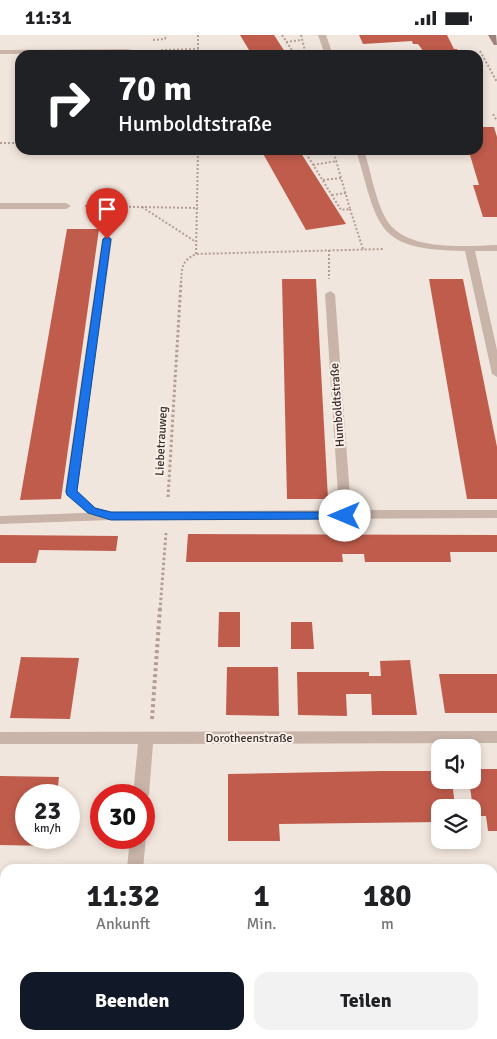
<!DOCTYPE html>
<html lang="de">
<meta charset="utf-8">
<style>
body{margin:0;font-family:Signika,sans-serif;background:#f2f2f2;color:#202124;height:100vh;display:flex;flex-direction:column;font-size:19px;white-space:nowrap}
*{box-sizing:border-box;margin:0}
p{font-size:16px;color:#757577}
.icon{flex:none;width:28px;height:28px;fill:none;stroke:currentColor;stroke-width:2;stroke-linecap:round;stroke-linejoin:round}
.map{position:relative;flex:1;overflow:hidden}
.side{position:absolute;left:0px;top:829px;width:498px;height:176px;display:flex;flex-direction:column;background:#fff;border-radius:15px 15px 0 0;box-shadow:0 2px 8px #0003}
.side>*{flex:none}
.guide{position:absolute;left:15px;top:15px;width:468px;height:105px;border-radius:15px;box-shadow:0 2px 8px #0003;background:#202124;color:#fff;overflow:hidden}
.tools{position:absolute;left:431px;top:704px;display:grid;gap:10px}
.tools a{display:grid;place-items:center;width:50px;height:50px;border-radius:10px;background:#fff;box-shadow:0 2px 8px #0003;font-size:25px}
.speed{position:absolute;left:15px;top:749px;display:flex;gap:10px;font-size:25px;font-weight:700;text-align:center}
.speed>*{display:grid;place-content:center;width:65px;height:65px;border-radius:50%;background:#fff;box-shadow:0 2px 8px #0003;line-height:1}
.speed small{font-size:12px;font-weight:400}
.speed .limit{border:8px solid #d22;background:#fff;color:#111}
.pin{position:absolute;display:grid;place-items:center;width:42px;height:42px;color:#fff;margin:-51px -21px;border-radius:50% 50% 50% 0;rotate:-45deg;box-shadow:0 0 5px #0007}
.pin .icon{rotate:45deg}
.me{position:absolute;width:55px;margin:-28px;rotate:270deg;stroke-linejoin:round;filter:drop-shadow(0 0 4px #0008)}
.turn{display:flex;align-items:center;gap:18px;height:105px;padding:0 20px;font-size:22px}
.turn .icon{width:65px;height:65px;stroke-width:2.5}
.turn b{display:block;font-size:35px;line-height:42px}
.eta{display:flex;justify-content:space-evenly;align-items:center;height:85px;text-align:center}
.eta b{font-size:30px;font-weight:700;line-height:35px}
.cta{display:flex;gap:10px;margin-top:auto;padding:10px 20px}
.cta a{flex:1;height:58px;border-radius:15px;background:#111827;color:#fff;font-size:20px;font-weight:700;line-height:58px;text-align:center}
.cta a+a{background:#f2f2f2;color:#202124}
.status{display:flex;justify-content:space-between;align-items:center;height:35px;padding:0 25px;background:#fff;direction:ltr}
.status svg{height:14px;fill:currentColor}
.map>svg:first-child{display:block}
.building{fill:#c05c4c}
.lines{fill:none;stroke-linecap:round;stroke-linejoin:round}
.path-far2{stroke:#b49e94;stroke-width:2;stroke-dasharray:2 2;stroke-linecap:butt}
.path-far1{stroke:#b49e94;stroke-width:3;stroke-dasharray:2.5 2.5;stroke-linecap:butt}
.path{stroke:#b49e94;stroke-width:4;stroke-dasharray:3 3;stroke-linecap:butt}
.lane{fill:#c9b4a9;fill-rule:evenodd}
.street{fill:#c9b4a9;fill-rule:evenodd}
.secondary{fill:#9c837b;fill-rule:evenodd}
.route{fill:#1a73e8;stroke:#114b97}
.labels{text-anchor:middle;stroke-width:4;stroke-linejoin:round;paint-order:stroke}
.street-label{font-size:12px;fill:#362c29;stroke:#f9f0e9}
</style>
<div class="status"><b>11:31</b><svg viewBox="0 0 49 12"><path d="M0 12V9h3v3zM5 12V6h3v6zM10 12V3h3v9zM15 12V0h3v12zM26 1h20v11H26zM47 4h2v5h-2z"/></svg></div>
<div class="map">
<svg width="497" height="1004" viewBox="0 0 497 1004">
<rect width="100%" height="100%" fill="#f1e6dd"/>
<!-- building -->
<g class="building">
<path d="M240,0H274L287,20H252Z"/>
<path d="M359,0H447L454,14H457L460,20H426L418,9H413L412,6L363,9Z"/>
<path d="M478,92H494L497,102V182H483L473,150H479L470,120H464L463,115H478Z"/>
<path d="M261,115H299L346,189L306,195Z"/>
<path d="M67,194H99L61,464L20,465Z"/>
<path d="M282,244H316L328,464H287Z"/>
<path d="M429,244H463L497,412V464H467Z"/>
<path d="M188,499L497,500V517H450L451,527H365L364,519H342L343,527H186Z"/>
<path d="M0,500L118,501L116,516L39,515L36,528H0Z"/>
<path d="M219,577H240V612H218Z"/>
<path d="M291,587H312L314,614H291Z"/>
<path d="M21,622L79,623L70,684L10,683Z"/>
<path d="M410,625L417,680H372L371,659H346L347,681L298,680L297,637H369V641H381L380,626Z"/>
<path d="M227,632H278L279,681L226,680Z"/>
<path d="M439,639H497V678H445Z"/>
<path d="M472,734H497V796H488L486,781H474L469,745H472Z"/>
<path d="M382,736H440V745H452L455,772H440V787L279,789L280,806H228V739Z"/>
<path d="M0,741L59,742L57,760H26V802H51L49,811L0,810Z"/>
<rect x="0" y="845" width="5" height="153"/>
</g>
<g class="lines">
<!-- path-far2 -->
<g class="path-far2">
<path d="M198,0V20"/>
<path d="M282,0L295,20"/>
<path d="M301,0L306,20"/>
<path d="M153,5L165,4L166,0"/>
<path d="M286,7L302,5"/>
<path d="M161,15L198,14"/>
<path d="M480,16L497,47"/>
<path d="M294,18L305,17"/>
<path d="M493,79L497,86"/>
<path d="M20,82L17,96L20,98"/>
<path d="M0,108H20"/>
<path d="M304,115L341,175L350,174L333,115"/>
<path d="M305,117L319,115"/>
<path d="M313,130L337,126"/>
<path d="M323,145L341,143"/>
<path d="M332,160L346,158"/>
<path d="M85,171L198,173"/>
<path d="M142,172L196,207"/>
<path d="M350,174L363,214"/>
<path d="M109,191L112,172"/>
<path d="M329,215V244"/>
<path d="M196,219L198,115"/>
<path d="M181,248C182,233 181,226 196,219L384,214"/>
</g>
<!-- path-far1 -->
<g class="path-far1">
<path d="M168,462L181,247"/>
<path d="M160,575L166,498"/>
</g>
<!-- path -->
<path class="path" d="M152,684L160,573"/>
<!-- lane -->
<g class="lane">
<path d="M128,14L150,20L128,18L0,19V15Z"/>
<path d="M111,477L117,481L111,485L0,489V481Z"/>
</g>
<!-- street -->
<g class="street">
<path d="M318,0H326L333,20H325Z"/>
<path d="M356,115H364C371,137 375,164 386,184C405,217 465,211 497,210V216H475L497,315V342L492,339L465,216C373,215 379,191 356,115Z"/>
<path d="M0,168H66L71,171L66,174H0Z"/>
<path d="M107,201L112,204L77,456L96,473L111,477L339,475L325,259L330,256L335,259L351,475H497V483L111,485L88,479L65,457L102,204Z"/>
<path d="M497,696V708L153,709L149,760L144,766V760H133L138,709H0V697Z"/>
<path d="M144,798L146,802L143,834H127L130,802H144Z"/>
<rect x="113" y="1000" width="18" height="4"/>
</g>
<!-- secondary -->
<path class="secondary" d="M488,0H496L497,10H494Z"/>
</g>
<!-- route -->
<path class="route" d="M107,201L111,204L77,456L95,473L111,477H345L349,478L351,481L349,484L111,485L88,478L67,460L66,457L103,204Z"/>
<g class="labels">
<!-- street labels -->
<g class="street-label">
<text transform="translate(337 370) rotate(-94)" y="4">Humboldtstraße</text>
<text transform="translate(161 406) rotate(-87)" y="4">Liebetrauweg</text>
<text x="249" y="707">Dorotheenstraße</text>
</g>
</g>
</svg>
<div class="tools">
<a><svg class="icon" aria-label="sound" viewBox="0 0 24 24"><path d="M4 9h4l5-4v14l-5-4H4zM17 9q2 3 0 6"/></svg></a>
<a><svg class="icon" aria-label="layers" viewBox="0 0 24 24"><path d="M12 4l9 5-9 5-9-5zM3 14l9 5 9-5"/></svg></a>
</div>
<div class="speed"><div>23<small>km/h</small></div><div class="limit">30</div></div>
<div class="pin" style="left:107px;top:204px;background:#d93025"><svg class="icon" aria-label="arrive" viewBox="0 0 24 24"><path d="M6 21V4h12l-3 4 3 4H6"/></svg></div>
<svg class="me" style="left:345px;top:481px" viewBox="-20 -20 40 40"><circle r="19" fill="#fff"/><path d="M0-13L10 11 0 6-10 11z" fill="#1a73e8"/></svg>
<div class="guide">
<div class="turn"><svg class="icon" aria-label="right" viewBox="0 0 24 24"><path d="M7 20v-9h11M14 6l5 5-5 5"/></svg><div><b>70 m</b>Humboldtstraße</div></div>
</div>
<section class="side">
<div class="eta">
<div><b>11:32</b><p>Ankunft</p></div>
<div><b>1</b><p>Min.</p></div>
<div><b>180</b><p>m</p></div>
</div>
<div class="cta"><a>Beenden</a><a>Teilen</a></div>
</section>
</div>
